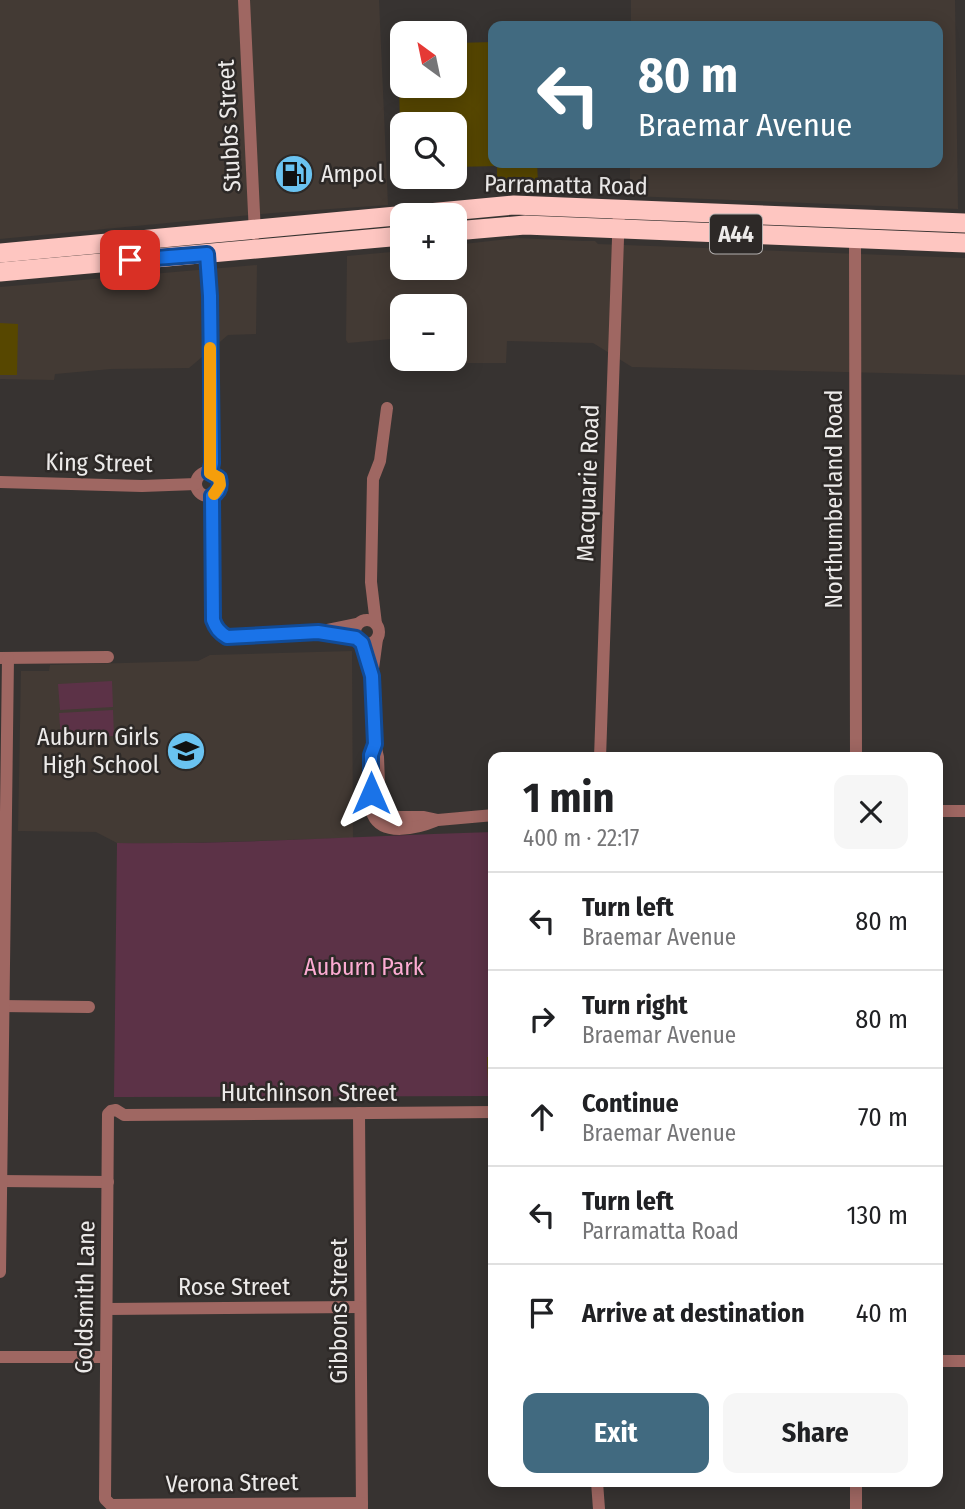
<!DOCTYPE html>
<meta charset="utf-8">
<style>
body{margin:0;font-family:"Fira Sans Condensed",sans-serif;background:#f6f6f6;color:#202124;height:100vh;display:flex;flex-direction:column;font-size:26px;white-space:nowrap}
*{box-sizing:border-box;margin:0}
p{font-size:23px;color:#757577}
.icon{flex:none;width:38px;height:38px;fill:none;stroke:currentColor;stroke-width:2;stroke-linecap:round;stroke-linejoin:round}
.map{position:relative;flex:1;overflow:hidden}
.details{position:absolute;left:488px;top:752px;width:455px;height:735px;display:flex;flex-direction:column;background:#fff;border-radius:14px;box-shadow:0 4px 18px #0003}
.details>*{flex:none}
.top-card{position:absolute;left:488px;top:21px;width:455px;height:147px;border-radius:14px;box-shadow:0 4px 18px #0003;background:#416a80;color:#fff;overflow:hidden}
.needle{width:46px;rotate:327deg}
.buttons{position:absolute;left:390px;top:21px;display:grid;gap:14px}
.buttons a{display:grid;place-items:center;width:77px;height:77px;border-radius:14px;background:#fff;box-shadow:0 4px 18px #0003;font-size:35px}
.pin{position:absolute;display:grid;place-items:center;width:60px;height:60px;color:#fff;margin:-30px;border-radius:14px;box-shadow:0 4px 10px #0006}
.me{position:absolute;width:77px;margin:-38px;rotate:0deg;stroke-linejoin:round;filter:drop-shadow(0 0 5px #0008)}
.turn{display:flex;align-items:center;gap:24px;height:147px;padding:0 35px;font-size:32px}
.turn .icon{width:91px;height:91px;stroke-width:2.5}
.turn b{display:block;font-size:49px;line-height:60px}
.round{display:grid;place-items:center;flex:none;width:74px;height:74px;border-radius:14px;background:#f6f6f6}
.summary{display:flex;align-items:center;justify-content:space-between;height:119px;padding:0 35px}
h1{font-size:42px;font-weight:700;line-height:52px}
.button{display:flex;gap:14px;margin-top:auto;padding:14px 35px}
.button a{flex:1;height:80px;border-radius:14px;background:#416a80;color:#fff;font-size:28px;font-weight:700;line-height:80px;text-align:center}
.button a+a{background:#f6f6f6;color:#202124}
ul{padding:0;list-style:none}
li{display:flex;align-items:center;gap:21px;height:98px;padding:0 35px;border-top:2px solid #e0e0e0}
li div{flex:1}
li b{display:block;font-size:26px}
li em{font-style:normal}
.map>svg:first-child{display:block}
.built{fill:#433a34}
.green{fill:#5c3247}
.building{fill:#574700}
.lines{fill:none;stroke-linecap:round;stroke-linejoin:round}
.minor{stroke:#9f6762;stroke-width:12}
.highway{stroke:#fec6c1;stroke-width:19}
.route-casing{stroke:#114b97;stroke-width:18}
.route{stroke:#1a73e8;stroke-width:12}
.slow{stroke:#f59e0b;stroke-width:12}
.labels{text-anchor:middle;stroke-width:5;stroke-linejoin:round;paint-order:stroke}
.shield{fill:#2d2927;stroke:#b3b0af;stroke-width:2}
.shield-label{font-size:23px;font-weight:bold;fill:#eceae9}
.street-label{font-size:24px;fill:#eceae9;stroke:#2d2927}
.poi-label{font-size:24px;fill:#eceae9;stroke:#2d2927;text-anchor:start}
.park-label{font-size:24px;fill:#fcabd2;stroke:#2d2927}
</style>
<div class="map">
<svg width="965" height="1509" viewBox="0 0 965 1509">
<rect width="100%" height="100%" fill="#373331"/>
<!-- built -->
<g class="built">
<path d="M0,0H379L388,205L273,213L0,239Z"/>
<path d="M631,0H955L958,209L630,196V163H938V26H631Z"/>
<path d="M517,238L584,241H595L598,244L965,258V375L632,367L593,343L507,341L506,363H438V359H455V306H402V338L348,343L346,340L347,256L402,251V268H455V245Z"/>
<path d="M257,265L256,334L228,335L189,368L111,369L55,374L54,380L0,379V287Z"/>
<path d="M352,651L353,838L152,844L117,843L96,832L18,831L21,671H49L50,665L198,661L210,655Z"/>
</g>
<!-- green -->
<g class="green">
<path d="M112,681L113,707L60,710L58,684Z"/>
<path d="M113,710L114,736L61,739L59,713Z"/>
<path d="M493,832V1096L114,1097L117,843C243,845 368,835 493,832Z"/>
</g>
<!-- building -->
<g class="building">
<path d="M494,42V163H537L538,182L497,183V166L455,167V124H400L398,45H402V86H455V43Z"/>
<path d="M0,323L18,324L17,375H0Z"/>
<path d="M487,1057H494V1082H488Z"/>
</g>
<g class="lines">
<!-- minor -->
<g class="minor">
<path d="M244,0L255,234"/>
<path d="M855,239L856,758"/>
<path d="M207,254L210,296V473"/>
<circle cx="208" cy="484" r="12"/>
<path d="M0,482L142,486L196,484"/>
<path d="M212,496L213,620C217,631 223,637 235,637L318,632L357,624"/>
<circle cx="367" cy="632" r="12"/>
<path d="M376,624L371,582L373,479L380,461L387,408"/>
<path d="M377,639L372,676L375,744L378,757L379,784L383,811L387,815L397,817H424L438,820L494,815"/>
<path d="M0,658L108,657"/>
<path d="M600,758L619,210"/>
<path d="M371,775C371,787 368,804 373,815C383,837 418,828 435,821"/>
<path d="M938,811H965"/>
<path d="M0,1006L89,1007"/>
<path d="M359,1113L362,1508"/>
<path d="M0,1181L108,1182"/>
<path d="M0,1272L8,658"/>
<path d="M107,1309L360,1307"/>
<path d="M0,1357H105"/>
<path d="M938,1361H965"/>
<path d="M597,1482L599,1509"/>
<path d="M856,1482V1509"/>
<path d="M362,1503L111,1505L105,1499L108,1114L111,1111L116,1110L124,1115L494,1112"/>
</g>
<!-- highway -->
<g class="highway">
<path d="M455,231L525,225L965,243"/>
<path d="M0,253L514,205L965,223"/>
<path d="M0,272L402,236"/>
</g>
</g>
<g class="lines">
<!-- route casing -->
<g class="route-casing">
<path id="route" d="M130,260L207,254L210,296L212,463L210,473L219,478C221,486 219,492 212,496L213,620C216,628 219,632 227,637L318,632L356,638L362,643L372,676L375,744L371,755V793"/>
</g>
<!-- route -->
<use href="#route" class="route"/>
<!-- slow -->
<path class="slow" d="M210,348V473L219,478L220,485L214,494"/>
</g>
<!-- icons -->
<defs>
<g id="fuel-disc" transform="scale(2.0125)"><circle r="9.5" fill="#6ac3f1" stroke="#2d2927"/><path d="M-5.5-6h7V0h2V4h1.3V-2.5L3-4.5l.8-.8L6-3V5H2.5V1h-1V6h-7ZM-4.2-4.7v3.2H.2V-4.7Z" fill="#111"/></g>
<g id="school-disc" transform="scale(2.0125)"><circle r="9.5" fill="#6ac3f1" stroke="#2d2927"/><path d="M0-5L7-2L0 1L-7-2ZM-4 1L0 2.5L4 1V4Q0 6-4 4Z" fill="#111"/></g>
</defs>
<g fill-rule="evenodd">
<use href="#fuel-disc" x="294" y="174"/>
<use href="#school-disc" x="186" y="751"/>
</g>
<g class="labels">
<!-- shield labels -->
<rect class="shield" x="710" y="214.5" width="52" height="39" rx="5"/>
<g class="shield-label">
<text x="736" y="242">A44</text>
</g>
<!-- street labels -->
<g class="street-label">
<text transform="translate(229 126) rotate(-93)" y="8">Stubbs Street</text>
<text transform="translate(566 185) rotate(1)" y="8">Parramatta Road</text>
<text transform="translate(99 463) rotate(1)" y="8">King Street</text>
<text transform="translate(588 483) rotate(-88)" y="8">Macquarie Road</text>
<text transform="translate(834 499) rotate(-90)" y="8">Northumberland Road</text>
<text x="309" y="1101">Hutchinson Street</text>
<text x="234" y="1295">Rose Street</text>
<text transform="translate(85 1297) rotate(-89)" y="8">Goldsmith Lane</text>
<text transform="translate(339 1311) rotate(-90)" y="8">Gibbons Street</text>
<text transform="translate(232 1483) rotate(-1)" y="8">Verona Street</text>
</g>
<!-- poi labels -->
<g class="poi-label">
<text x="321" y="182">Ampol</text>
<text x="159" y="745" text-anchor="end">Auburn Girls<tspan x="159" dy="28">High School</tspan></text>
</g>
<!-- park labels -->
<g class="park-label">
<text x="364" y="975">Auburn Park</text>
</g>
</g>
</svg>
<div class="buttons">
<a><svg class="needle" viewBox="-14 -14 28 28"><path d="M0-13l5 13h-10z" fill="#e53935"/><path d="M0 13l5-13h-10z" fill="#757577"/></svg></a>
<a><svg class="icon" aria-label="search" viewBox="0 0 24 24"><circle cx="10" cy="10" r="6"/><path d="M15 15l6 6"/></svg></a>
<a>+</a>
<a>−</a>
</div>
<div class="pin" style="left:130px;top:260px;background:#d93025"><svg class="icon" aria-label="arrive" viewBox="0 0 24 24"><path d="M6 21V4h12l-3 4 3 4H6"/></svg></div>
<svg class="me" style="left:371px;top:793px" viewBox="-20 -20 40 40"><path d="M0-17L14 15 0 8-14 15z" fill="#1a73e8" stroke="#fff" stroke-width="4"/></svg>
<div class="top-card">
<div class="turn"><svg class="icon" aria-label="left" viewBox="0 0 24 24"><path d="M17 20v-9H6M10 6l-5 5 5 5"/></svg><div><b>80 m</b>Braemar Avenue</div></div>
</div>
<section class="details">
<div class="summary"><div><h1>1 min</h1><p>400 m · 22:17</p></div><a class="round"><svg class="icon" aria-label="close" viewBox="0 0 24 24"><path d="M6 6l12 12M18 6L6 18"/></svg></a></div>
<ul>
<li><svg class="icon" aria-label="left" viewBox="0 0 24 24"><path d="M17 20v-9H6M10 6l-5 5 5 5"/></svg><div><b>Turn left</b><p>Braemar Avenue</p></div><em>80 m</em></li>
<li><svg class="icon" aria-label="right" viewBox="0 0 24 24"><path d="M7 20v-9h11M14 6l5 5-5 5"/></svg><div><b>Turn right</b><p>Braemar Avenue</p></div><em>80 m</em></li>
<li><svg class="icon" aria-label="ahead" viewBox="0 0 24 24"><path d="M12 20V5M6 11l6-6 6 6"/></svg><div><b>Continue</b><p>Braemar Avenue</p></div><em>70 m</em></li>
<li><svg class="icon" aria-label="left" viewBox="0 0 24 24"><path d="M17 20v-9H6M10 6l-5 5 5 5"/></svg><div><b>Turn left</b><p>Parramatta Road</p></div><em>130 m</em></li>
<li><svg class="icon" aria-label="arrive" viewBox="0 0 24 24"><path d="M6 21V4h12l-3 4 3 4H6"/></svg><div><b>Arrive at destination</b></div><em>40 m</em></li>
</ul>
<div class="button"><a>Exit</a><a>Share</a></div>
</section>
</div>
